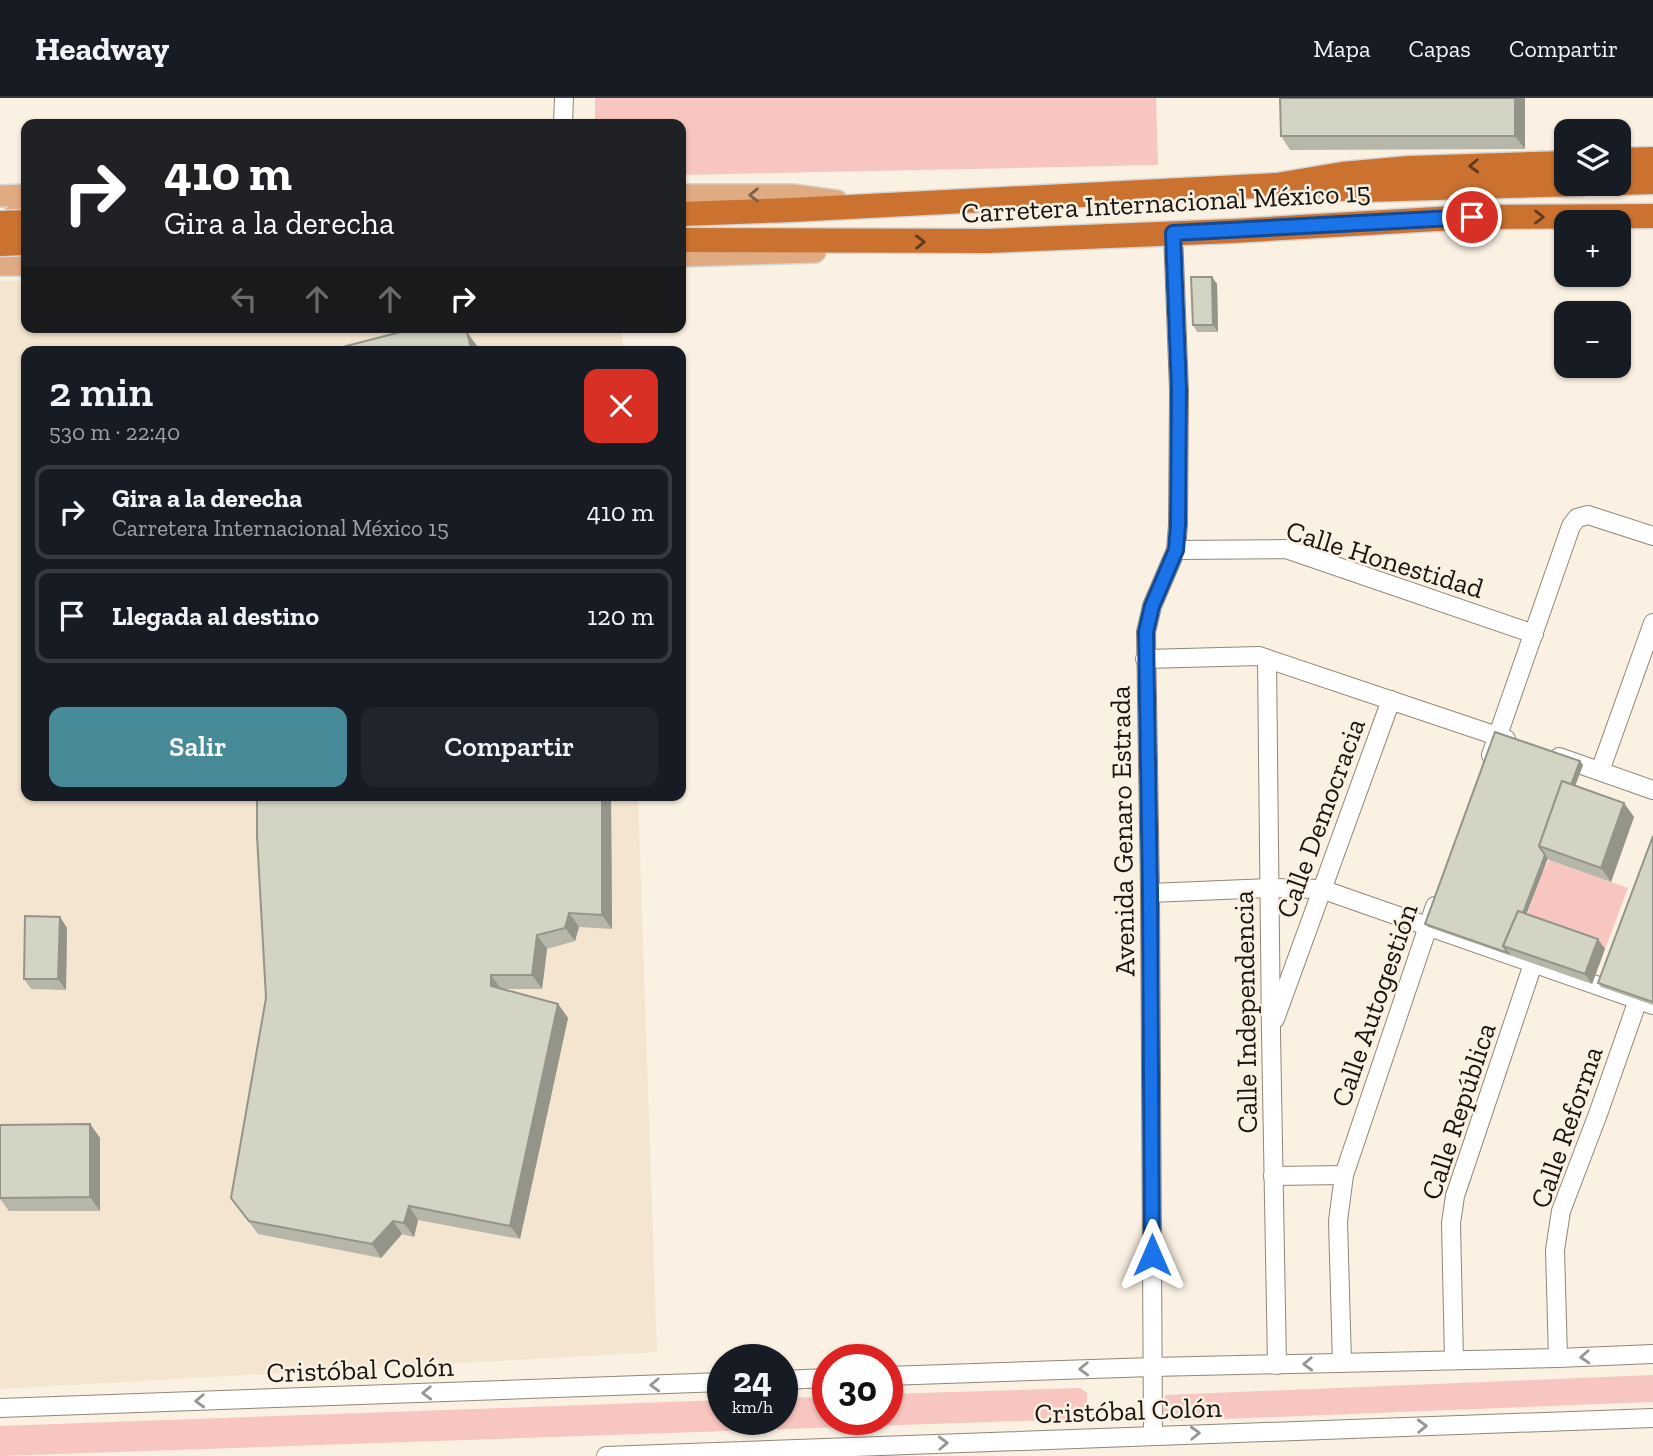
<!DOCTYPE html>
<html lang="es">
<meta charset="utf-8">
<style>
body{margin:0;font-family:"Zilla Slab",serif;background:#20242c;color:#f1f3f6;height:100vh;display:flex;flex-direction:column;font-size:26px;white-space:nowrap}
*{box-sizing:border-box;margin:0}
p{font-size:23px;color:#9ea1a6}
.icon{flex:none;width:38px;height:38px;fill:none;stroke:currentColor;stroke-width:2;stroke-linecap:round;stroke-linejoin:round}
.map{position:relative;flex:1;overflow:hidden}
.panel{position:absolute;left:21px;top:248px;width:665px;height:455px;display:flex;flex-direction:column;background:#171b24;border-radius:14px;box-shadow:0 2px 5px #0004}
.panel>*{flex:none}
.top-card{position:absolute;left:21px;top:21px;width:665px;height:214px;border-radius:14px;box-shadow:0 2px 5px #0004;background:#202124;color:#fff;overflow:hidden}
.buttons{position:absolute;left:1554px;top:21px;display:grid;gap:14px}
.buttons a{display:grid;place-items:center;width:77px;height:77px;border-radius:14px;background:#171b24;box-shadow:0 2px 5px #0004;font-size:35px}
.speed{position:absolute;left:707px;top:1246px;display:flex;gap:14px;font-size:35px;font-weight:700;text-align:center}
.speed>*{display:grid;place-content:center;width:91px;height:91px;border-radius:50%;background:#171b24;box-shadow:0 2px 5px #0004;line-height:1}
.speed small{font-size:18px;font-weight:400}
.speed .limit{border:10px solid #d22;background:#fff;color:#111}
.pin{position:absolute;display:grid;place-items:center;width:60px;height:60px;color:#fff;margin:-30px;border:4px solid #fff;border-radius:50%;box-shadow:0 2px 7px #0007}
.me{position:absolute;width:77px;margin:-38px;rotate:0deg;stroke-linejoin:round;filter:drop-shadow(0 0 5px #0008)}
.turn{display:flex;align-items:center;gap:24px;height:147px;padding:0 28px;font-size:32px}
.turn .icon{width:91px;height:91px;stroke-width:2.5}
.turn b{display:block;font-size:49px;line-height:60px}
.lanes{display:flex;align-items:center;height:66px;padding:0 28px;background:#0003;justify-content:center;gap:35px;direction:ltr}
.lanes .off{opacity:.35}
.round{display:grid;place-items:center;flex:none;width:74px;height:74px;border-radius:14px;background:#20242c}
.overview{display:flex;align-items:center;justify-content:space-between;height:119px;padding:0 28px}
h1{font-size:42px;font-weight:600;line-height:52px}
.primary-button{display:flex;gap:14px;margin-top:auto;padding:14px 28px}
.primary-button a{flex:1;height:80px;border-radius:14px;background:#478b99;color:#fff;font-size:28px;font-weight:600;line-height:80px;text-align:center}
.primary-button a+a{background:#20242c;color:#f1f3f6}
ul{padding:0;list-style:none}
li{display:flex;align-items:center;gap:21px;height:94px;margin:0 14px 10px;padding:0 14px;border:4px solid #363941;border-radius:14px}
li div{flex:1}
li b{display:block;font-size:26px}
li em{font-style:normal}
header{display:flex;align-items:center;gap:42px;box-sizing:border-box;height:98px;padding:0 35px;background:#171b24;border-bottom:2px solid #363941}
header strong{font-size:33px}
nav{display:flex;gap:38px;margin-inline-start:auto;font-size:24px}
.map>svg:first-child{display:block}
.built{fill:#f3e5d0}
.green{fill:#f8c6c0}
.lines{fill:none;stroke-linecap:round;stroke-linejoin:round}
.minor-casing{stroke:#8f877a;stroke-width:20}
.major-casing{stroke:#d5d5d4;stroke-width:24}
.highway-casing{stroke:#d5d5d4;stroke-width:27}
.minor{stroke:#fff;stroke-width:18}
.major{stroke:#e0aa83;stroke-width:21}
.highway{stroke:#cb7231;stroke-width:24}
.highway-bridge-casing{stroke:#d5d5d4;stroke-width:27;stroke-linecap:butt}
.highway-bridge{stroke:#cb7231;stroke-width:24}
.wall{fill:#b6b6a9}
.shaded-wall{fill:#949489}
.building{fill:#d4d4c4;stroke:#949489;stroke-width:2}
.oneway{stroke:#603a1d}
.oneway2{stroke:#7c604a}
.oneway3{stroke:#979693}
.route-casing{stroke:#114b97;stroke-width:18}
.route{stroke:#1a73e8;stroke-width:12}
.labels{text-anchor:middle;stroke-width:5;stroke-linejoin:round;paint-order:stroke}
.street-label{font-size:28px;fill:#181510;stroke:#fbf1e3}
</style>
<header>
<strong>Headway</strong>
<nav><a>Mapa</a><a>Capas</a><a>Compartir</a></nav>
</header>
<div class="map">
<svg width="1653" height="1358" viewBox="0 0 1653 1358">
<rect width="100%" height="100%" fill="#fbf1e3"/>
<!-- built -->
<path class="built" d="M0,183H26V229H622L623,254H26V698H638L657,1254L0,1291Z"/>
<!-- green -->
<g class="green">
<path d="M595,0H1156L1158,67L681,77V26H595Z"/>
<path d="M1549,762L1628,790L1605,851L1525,824L1540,778Z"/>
<path d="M1653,1277V1304L1172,1323L1162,1319L1165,1297Z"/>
<path d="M1080,1290L1087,1295V1316L1078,1321L0,1358V1328L723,1302V1321H782V1300L828,1299V1321H887V1296Z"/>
</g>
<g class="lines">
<!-- minor casing -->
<g class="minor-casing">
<g id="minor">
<path d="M563,26L564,0"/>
<path d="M1176,452L1286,451L1534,536"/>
<path d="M1145,561L1259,558L1506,641"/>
<path d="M1267,561L1271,935L1277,1267"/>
<path d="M1491,657L1571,428L1577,420L1588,417L1653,438"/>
<path d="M1559,659L1653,692"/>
<path d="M1600,673L1653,525"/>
<path d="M1150,795L1270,790L1321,791L1653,907"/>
<path d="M1275,921L1391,602"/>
<path d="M1273,1078L1344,1077"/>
<path d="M1558,1260L1555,1152L1561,1113L1598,1016L1638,902"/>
<path d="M1454,1262L1451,1125L1455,1098L1533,866"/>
<path d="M1342,1265L1338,1123L1344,1077L1435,808"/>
<path d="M887,1278L1152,1269L1558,1260L1653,1256"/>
<path d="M782,1282L828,1280"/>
<path d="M0,1310L723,1284"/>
<path d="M1153,1337L1150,795L1146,534L1152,508L1176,452L1178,427L1179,292L1173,135"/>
<path d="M606,1358L1653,1320"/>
</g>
</g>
<!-- major casing -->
<g class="major-casing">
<g id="major">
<path d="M681,97H793L837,103"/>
<path d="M0,98L26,97"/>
<path d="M12,138V120L26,104"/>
<path d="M681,158L815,154"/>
<path d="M0,167H26"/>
</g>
</g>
<!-- highway casing -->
<g class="highway-casing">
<g id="highway">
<path d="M1619,62L1653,61"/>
<path d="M1619,85L1653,84"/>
<path d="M1327,90L1363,92L1581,86"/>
<path d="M681,116L791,112L1277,87L1342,76L1409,70L1566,65"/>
<path d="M681,142L988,143L1233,133L1471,119L1653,118"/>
</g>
</g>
<!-- minor -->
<use href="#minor" class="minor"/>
<!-- major -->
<use href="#major" class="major"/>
<!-- highway -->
<use href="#highway" class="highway"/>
<!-- highway-bridge casing -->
<g class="highway-bridge-casing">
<g id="highway-bridge">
<path d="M0,125L26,124"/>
<path d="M0,146L26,145"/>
</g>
</g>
<!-- highway-bridge -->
<use href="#highway-bridge" class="highway-bridge"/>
</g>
<!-- wall -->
<g class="wall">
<path d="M1280,0H1525V51L1290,52L1281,38Z"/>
<path d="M1212,179L1217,186L1218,234H1197L1193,227Z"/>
<path d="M1580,663L1583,667L1575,688L1624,705L1634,719L1611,784L1549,762L1548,760L1526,816L1605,851L1592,886L1428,829L1425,826Z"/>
<path d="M257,698H611L612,831L579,829L575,843L547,851L542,891H502L558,906L568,920L520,1141L418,1122L414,1139L402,1136L381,1160L258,1136L231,1100L266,900Z"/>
<path d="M1653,738V907L1601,889L1598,885Z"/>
<path d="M60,819L67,830L66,892L31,891L24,881Z"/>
<path d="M90,1026L100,1040V1113H9L0,1101V1027Z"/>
</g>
<!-- shaded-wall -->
<g class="shaded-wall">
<path d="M1515,0H1525V51L1515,38Z"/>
<path d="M1212,179L1217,186L1218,234L1213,227Z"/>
<path d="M467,234L477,248L478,254H472Z"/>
<path d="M1580,663L1583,667L1551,752L1547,751Z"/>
<path d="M602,698H611L612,831L602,817Z"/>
<path d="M1624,705L1634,719L1611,784L1601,770Z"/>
<path d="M1545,757L1548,760L1513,851L1510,850Z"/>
<path d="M569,815L579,829L575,843L565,830Z"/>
<path d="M60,819L67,830L66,892L58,881Z"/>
<path d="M537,837L547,851L542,891L532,877Z"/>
<path d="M1598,841L1605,851L1592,886L1585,876Z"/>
<path d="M491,877L501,891L491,888Z"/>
<path d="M558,906L568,920L520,1141L510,1128Z"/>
<path d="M90,1026L100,1040V1113L90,1099Z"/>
<path d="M409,1108L418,1122L414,1139L404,1125Z"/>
<path d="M393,1123L402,1136L381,1160L372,1146Z"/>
</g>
<!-- building -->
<g class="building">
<path d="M1280,0H1515V38H1281Z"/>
<path d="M1191,179H1212L1213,227H1193Z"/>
<path d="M420,229H458L467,234L472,254H323Z"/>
<path d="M1495,634L1580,663L1571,687L1562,683L1539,748L1545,757L1523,815L1518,813L1503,848L1508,855L1425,826Z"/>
<path d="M1562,683L1624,705L1601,770L1539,748Z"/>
<path d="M257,698H602V817L569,815L565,830L537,837L532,877H491V888L558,906L510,1128L409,1108L404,1125L393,1123L372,1146L249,1123L231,1100L266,900L257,738Z"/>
<path d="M1653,738V904L1598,885Z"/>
<path d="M1518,813L1598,841L1585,876L1503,848Z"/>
<path d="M25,818L60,819L58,881H24Z"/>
<path d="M90,1026V1099L0,1100V1027Z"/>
</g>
<!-- one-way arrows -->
<defs><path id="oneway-chevron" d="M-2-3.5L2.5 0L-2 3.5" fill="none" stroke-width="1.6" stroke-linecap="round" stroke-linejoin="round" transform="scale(1.75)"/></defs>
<g class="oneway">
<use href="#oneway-chevron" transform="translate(1474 68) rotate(178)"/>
<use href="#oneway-chevron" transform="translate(1539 119)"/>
<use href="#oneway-chevron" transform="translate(920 144) rotate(-1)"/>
</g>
<use class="oneway2" href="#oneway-chevron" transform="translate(754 97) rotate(179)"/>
<g class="oneway3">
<use href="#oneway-chevron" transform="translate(1585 1259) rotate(177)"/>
<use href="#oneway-chevron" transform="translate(1308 1266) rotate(178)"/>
<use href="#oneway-chevron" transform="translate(1084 1271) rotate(178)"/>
<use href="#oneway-chevron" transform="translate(655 1287) rotate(178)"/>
<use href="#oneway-chevron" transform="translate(427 1295) rotate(178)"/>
<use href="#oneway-chevron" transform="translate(200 1303) rotate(178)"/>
<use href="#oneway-chevron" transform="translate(1422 1328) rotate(-2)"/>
<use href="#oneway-chevron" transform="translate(1195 1335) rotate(-2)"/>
<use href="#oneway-chevron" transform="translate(943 1345) rotate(-2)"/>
</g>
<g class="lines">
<!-- route casing -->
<g class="route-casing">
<path id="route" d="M1152,1157L1150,795L1146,534L1152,508L1176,452L1178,427L1179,292L1173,135L1472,119"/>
</g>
<!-- route -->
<use href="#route" class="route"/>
</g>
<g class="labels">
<!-- street labels -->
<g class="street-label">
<text transform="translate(1166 104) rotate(-3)" y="10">Carretera Internacional México 15</text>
<text transform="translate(1385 461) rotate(17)" y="10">Calle Honestidad</text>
<text transform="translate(1320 720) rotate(-70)" y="10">Calle Democracia</text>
<text transform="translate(1122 733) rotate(-91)" y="10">Avenida Genaro Estrada</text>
<text transform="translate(1374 907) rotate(-71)" y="10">Calle Autogestión</text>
<text transform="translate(1245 914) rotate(-91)" y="10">Calle Independencia</text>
<text transform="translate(1458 1013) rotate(-72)" y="10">Calle República</text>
<text transform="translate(1566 1029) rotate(-71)" y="10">Calle Reforma</text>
<text transform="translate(360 1271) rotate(-2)" y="10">Cristóbal Colón</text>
<text transform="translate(1128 1312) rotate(-2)" y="10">Cristóbal Colón</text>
</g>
</g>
</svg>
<div class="buttons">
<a><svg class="icon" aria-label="layers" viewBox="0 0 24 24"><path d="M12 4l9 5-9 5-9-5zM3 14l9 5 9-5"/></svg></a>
<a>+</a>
<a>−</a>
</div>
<div class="speed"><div>24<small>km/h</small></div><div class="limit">30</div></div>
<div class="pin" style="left:1472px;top:119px;background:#d93025"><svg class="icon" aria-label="arrive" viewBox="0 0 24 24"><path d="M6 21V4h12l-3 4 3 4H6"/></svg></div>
<svg class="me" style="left:1152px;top:1157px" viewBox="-20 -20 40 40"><path d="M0-17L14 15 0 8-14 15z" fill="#1a73e8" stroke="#fff" stroke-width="4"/></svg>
<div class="top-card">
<div class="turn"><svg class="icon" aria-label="right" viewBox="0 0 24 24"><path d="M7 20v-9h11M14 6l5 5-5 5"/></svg><div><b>410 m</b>Gira a la derecha</div></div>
<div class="lanes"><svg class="icon off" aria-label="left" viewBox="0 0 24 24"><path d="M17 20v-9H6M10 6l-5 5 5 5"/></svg><svg class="icon off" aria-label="ahead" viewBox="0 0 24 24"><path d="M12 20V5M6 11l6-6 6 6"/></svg><svg class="icon off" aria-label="ahead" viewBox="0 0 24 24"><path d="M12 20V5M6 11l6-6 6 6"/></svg><svg class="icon" aria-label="right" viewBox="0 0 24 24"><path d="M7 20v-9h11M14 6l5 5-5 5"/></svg></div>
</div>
<section class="panel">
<div class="overview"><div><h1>2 min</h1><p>530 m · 22:40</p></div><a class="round" style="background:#d93025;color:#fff"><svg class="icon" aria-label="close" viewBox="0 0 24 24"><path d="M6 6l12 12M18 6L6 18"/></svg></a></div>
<ul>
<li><svg class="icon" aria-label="right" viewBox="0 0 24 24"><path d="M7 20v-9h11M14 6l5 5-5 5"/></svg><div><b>Gira a la derecha</b><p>Carretera Internacional México 15</p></div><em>410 m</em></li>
<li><svg class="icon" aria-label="arrive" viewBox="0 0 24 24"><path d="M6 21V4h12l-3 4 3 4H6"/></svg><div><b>Llegada al destino</b></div><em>120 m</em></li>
</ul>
<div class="primary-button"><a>Salir</a><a>Compartir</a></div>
</section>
</div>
